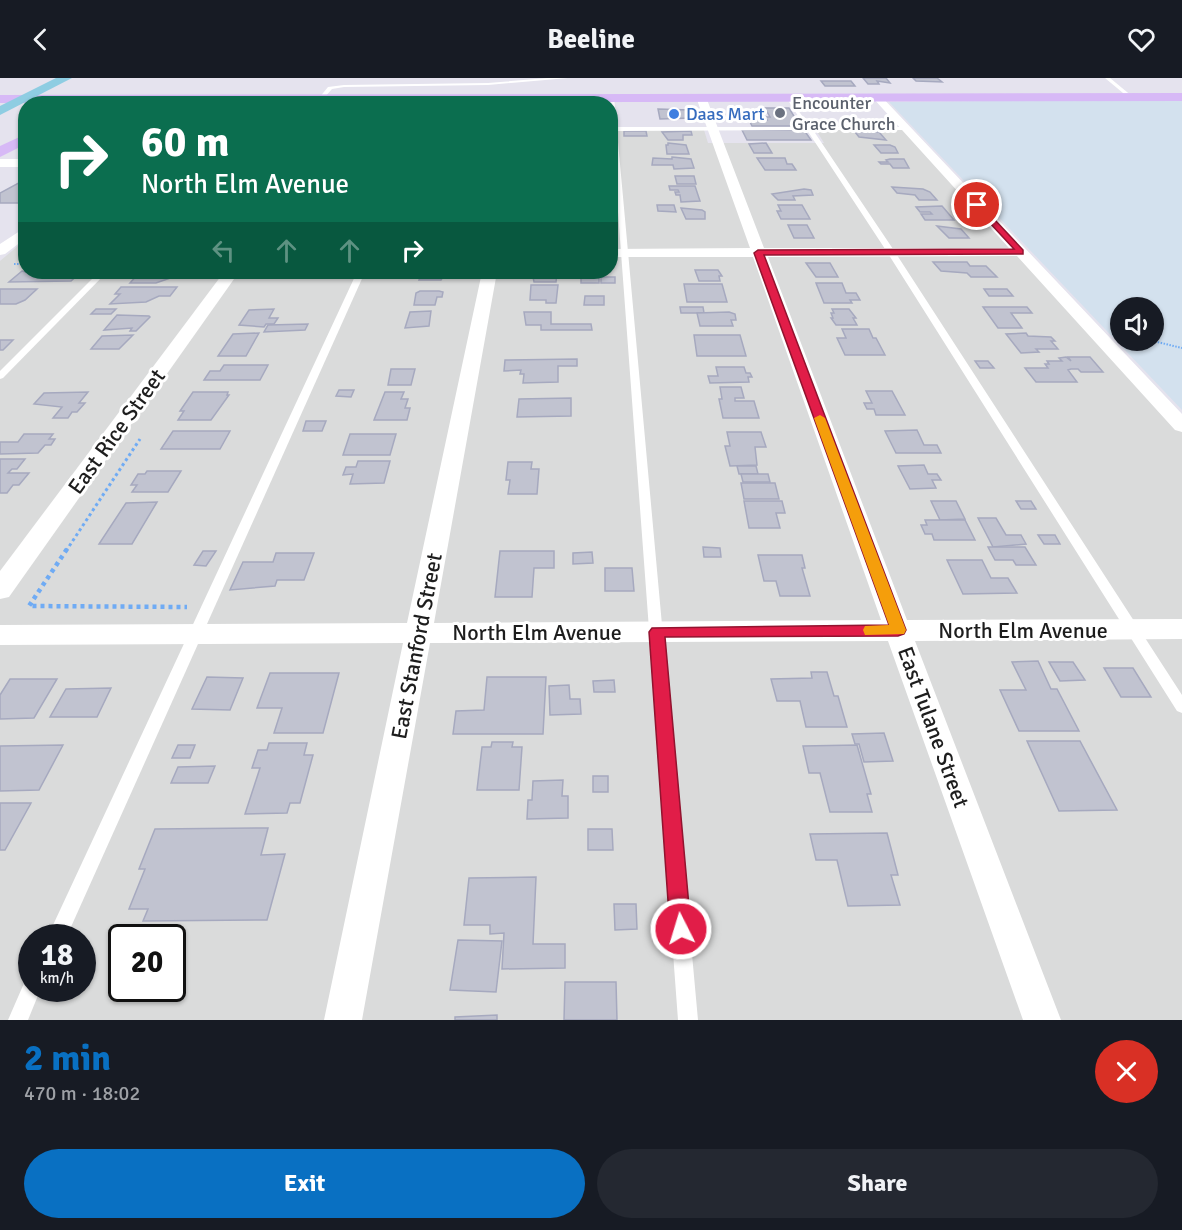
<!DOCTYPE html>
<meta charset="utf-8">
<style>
body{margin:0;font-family:Signika,sans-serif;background:#242831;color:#f1f3f6;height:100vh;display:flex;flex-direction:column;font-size:22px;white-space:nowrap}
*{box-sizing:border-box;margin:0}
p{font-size:20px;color:#9ea1a6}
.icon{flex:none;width:33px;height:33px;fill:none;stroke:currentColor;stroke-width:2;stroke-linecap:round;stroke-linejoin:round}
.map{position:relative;height:942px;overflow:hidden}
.drawer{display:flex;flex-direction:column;background:#171b24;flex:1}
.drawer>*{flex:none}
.hud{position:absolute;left:18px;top:18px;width:600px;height:183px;border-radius:24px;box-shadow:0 2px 4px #0004;background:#0b6e4f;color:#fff;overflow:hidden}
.fabs{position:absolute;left:1110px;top:219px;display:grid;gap:12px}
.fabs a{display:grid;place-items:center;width:54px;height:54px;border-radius:50%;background:#171b24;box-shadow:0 2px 4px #0004;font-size:30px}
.speed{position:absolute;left:18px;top:846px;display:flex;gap:12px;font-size:30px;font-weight:700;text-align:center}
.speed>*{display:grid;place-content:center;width:78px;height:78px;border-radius:50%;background:#171b24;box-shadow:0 2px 4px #0004;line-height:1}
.speed small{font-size:15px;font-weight:400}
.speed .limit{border:3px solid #111;border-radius:9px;background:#fff;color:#111}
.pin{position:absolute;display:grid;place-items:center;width:51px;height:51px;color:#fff;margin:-26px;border:3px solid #fff;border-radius:50%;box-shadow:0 2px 6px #0007}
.me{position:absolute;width:66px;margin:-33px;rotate:355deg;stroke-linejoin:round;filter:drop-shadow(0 0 4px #0008)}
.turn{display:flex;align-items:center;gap:21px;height:126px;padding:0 24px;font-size:27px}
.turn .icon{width:78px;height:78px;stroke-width:2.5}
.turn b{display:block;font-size:42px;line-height:51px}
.lanes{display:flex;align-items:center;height:57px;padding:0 24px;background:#0003;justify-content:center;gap:30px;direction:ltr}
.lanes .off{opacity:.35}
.round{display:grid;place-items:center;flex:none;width:63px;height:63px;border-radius:32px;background:#242831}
.head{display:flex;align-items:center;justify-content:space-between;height:102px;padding:0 24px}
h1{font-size:36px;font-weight:700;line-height:45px;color:#0970c2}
.action{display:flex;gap:12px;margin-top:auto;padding:12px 24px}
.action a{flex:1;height:69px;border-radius:36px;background:#0970c2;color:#fff;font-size:24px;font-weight:700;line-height:69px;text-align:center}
.action a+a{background:#242831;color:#f1f3f6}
header{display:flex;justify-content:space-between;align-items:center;height:78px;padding:0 24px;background:#171b24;font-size:27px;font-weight:700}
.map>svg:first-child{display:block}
.residential{fill:#dadbdb;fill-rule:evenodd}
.commercial{fill:#d3e1ee;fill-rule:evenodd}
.building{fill:#c1c3d0;stroke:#a6a9bf;stroke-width:1.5}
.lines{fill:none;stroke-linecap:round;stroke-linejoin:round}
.path-far2{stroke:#6fabf4;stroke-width:2;stroke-dasharray:1.5 1.5;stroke-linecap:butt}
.path-far1{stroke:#6fabf4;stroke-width:3;stroke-dasharray:3 3;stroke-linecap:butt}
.path{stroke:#6fabf4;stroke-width:4.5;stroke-dasharray:4 4;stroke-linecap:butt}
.lane{fill:#fff;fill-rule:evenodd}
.street{fill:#fff;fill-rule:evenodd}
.secondary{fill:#d7b9f6;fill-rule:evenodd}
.highway{fill:#8ecde2;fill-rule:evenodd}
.route{fill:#e11d48;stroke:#92132f;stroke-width:1.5}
.slow{fill:#f59e0b}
.worship-dot{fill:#6b7280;stroke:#fff;stroke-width:2}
.shop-dot{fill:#3f7fe0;stroke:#fff;stroke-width:2}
.labels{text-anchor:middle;stroke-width:6;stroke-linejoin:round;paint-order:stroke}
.far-worship-label{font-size:18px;fill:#5b616d;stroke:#fff;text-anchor:start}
.far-shop-label{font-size:18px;fill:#366cbe;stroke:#fff;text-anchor:start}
.street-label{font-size:22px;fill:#1d1d1d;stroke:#fff}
</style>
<header><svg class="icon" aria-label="back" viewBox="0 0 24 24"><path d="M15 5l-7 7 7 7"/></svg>Beeline<svg class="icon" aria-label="heart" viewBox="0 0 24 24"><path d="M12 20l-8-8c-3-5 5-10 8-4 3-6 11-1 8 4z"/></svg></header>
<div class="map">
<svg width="1182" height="942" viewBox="0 0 1182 942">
<rect width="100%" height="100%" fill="#e5e3ee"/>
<!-- residential -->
<path class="residential" d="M611,52H704L708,65H824L816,52H906L1182,354V942H0V183L25,162L26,194H610ZM32,860H82V910H32ZM122,860H172V910H122Z"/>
<!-- commercial -->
<path class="commercial" d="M1182,21V332L889,24ZM1120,230H1154V262H1120Z"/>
<!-- building -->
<g class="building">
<path d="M863,0H886L890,5L877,3L879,6H868Z"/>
<path d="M913,0H937L942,4L916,3Z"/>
<path d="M821,3H851L855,8H825Z"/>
<path d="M765,30H789L800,48H752L749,42H767L765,39H770Z"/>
<path d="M658,31L689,32L692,40L660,41Z"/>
<path d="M742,52H804L811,62H747Z"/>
<path d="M624,53H646L647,58H624Z"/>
<path d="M691,53L692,57H683V62H668L662,54Z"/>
<path d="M855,54H879L886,62L859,59Z"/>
<path d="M668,65L686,67L689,76H667L666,67H668Z"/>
<path d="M766,65L772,75H754L749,66Z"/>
<path d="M874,67H890L895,69L898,75H881Z"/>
<path d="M672,79L691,81L694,90L674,91L673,87H652L653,80L672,81Z"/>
<path d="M757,80H785L787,86H792L796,92H765Z"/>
<path d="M890,81H904L909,90H893L890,86H881L879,84H888L886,82Z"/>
<path d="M675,98H694L696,106H677Z"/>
<path d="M26,101V123L23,125H0V115Z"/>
<path d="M669,108H695L700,123L681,124L680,117H676L675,114H679L678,112H670Z"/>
<path d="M892,109L923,111L930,114L937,122H919L915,117L897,115Z"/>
<path d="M804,111L811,112L813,117L793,118L795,122H778L772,116Z"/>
<path d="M657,127H674L676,134L658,133Z"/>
<path d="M778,127H802L810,141H781L777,133H781Z"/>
<path d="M942,128L954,142H925L921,136H932L930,134H920L916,129Z"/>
<path d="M681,130L702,132L705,134V141H686Z"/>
<path d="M788,147H807L814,160H794Z"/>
<path d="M937,148L961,151L969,160H949Z"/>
<path d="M933,184H967L970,188H986L997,199H971L967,195L941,193Z"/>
<path d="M806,185H830L838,199H816Z"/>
<path d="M695,192H718L722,198H719L720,203H699Z"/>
<path d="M22,193L26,194H81L71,203L9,204Z"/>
<path d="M134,194H190L187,198H176L156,205H130L139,195H133Z"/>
<path d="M273,194H309L306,199H269Z"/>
<path d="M422,194H446L441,202H419Z"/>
<path d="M532,194H557L556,204H534Z"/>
<rect x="581" y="196" width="18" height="9"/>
<rect x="601" y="199" width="14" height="6"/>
<path d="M816,205H842L846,215H856L860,222H850L852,225H824Z"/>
<path d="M684,206H722L727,224H687Z"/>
<path d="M531,207H558L556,225H546V222H530Z"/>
<path d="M121,209H177L170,218H159L146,224L110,226L120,216H115Z"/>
<path d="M0,211H37L25,222L16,226H0Z"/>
<path d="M984,211H1007L1013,218H989Z"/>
<path d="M420,213H439L443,214L442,219H437L435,227H414L416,215Z"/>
<path d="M585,218H604V227H584Z"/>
<path d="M680,229H703L704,235H681Z"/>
<path d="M983,229H1027L1032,235H1011L1022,250H998Z"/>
<path d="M96,231H116L111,236H91Z"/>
<path d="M274,231L269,240H278L274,246H266L264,249L239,247L249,232Z"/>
<path d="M832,231H849L856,240H853L857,247H836L831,240H833L831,235H834Z"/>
<path d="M431,233L429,248L405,250L410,234Z"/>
<path d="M524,234H551V246H591L592,252H541V247H526Z"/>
<path d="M729,234L735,236L736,242H731L733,248H700L697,235Z"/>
<path d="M117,237L149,238L150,239L136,253H130L132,250L104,252Z"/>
<path d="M308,246L305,252L264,254L268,247Z"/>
<path d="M842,251H869L873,260H876L885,277H845L837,260H846Z"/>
<path d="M259,255L246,278H218L233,256Z"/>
<path d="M1026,255L1028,258L1051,259L1055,263H1051L1058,271H1036L1039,274L1021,275L1006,256Z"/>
<path d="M133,257L119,271H91L102,258Z"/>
<path d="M694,257H740L746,278H697Z"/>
<path d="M0,262H13L3,272H0Z"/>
<path d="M1066,279L1071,283L1068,279H1090L1103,294H1081L1078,291H1071L1068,292L1077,304H1036L1025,290H1048L1045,286H1049L1047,283H1062L1059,280Z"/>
<path d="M577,281V288H558V304L523,305L524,296H520L521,292L504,293L505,282Z"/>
<path d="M975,283H988L994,290H980Z"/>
<path d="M224,287H268L260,302H204L210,293H220Z"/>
<path d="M716,289H744L746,295H750L752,299H748L749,304L710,305L708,298H718Z"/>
<path d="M391,291H415L411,307H388Z"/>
<path d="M720,309H741L744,320H735V323H754L759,340H723L719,321H722Z"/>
<path d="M339,312H354L351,319L336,318Z"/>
<path d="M866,313H892L905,337H876L874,331H867L864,325H872Z"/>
<path d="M88,314L79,325H85L77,334H72L68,340H53L62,329L34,326L44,315Z"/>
<path d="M193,314H228L227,317H229L211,342H178L184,333H180Z"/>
<path d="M385,314H404L401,321H408L405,330H410L407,342H374Z"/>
<path d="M571,320V338L517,339L519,321Z"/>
<path d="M306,343H326L322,353H303Z"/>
<path d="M917,352L924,367H937L941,375H896L885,353Z"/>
<path d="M173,353H230L220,371H161Z"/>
<path d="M727,354H761L766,369H755L757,387L730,388L725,368H730Z"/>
<path d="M24,356H53L49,361H55L51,367H45L38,375L0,376V364H18Z"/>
<path d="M350,356H396L390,377H343Z"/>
<path d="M0,381H25L17,391H12L8,395H29L19,407H13L7,415H0Z"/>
<path d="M358,383H390L384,405L350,406L353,396L343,397L346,389H356Z"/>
<path d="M508,384H532L531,391H539L537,416H508L510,402H506Z"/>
<path d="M924,387L928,396H937L941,402H932L936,410L910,411L898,388Z"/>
<path d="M737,388H756L758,396H739Z"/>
<path d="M147,393H181L168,414H132L137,407H131L138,396H145Z"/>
<path d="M741,396H768L770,404H743Z"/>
<path d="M741,405H775L779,421H744Z"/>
<path d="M744,423H782L785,435H776L780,450H749Z"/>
<path d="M931,423H956L965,441L940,442Z"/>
<path d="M1016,423H1031L1036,431H1021Z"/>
<path d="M157,424L132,466H99L126,425Z"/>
<path d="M978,440H996L1006,457H1021L1026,466L993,469Z"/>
<path d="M925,442H965L975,462H934L932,456H925L921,447H927Z"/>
<path d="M1038,457H1055L1060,466H1044Z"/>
<path d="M703,469L720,470L721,479H704Z"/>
<path d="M988,469H1025L1036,487H1016L1013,482H995Z"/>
<path d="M203,473H216L206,488L194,487Z"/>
<path d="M500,473H554V490H534L532,519H495Z"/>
<path d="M592,474L593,485L573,486V475Z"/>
<path d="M276,475H314L304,502H277L275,508L230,512L243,484H273Z"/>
<path d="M758,477H802L805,490H802L810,518H780L776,503H764Z"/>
<path d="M947,482H982L991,500H1008L1017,515L963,516Z"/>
<path d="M605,490H632L634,513H605Z"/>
<path d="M1038,583L1051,611H1057L1079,653H1019L1000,612H1026L1012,584Z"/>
<path d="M1049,584H1073L1085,602L1060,603Z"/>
<path d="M1104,590H1133L1151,619H1121Z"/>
<path d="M811,594H827L834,618H838L847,649H806L800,623H777L771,601L812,600Z"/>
<path d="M270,595H339L323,655H274L282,630H257Z"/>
<path d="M207,599L243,600L230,632L192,631Z"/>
<path d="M487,599H546L543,656H453L456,633L484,632Z"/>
<path d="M10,601H57L34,640L0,641V617Z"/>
<path d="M614,602L615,614H594L593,603Z"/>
<path d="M569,607L570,621H580L581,636L550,637L549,608Z"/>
<path d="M111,610L97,639H50L66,611Z"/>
<path d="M884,655L893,683L864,684L859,666H855L852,656Z"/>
<path d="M1027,663H1080L1117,732L1059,733Z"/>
<path d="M492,664H513L512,669H522L519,712H477L482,669H491Z"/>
<path d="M269,665H307L304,677H313L300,725H290L287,735L245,736L260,690H252L258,672H267Z"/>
<path d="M63,667L39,712L0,713V668Z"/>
<path d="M178,667H195L190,680H172Z"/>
<path d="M857,667L871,716H867L872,734H830L820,695H809L803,668Z"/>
<path d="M215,688L208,705H171L178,689Z"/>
<rect x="593" y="698" width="15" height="16"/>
<path d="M563,702L562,718H568V740L527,741L528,722H532L533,703Z"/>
<path d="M0,725H31L5,772H0Z"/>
<path d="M268,750L261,777L285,776L267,842L143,843L148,831H129L145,791H139L155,751Z"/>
<path d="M588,751H612L613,772H588Z"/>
<path d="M887,755L898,797H891L900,827L848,828L837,782H816L810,756Z"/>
<path d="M536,799L533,866H565V890L502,891L504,855L490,856V847H464L469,800Z"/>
<path d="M614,826H636L637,851L615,852Z"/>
<path d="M458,862L502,863L496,914L450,912Z"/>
<path d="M565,904H616L617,942H564Z"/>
<path d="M497,937V942H455V939Z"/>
</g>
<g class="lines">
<!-- path-far2 -->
<g class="path-far2">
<path d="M14,186H26"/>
<path d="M1149,262L1182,270"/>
</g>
<!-- path-far1 -->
<path class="path-far1" d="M66,473L140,361"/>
<!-- path -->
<path class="path" d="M67,471L29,528L187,529"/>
<!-- lane -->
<g class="lane">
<path d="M548,0H568L488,7L344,9L332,11L323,21L319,20L328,9L344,7L488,5Z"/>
<path d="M1105,0H1110L1133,19L1129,20Z"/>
<path d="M612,18L614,19L617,49H805L786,19L788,18L810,49H907L905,52H813L895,174L1182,617V635L1177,633L887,174L807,52L617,53L698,942H678L612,53H610V19Z"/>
<path d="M99,194H107L3,300L0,301V293Z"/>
<path d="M357,194H365L66,860H47Z"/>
<path d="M32,901V910H41L28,942H8L25,903Z"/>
</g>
<!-- street -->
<g class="street">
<path d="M873,16H879L1182,336V354L1175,352L1017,178L768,179L907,542L1182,541V561L915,563L1061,942H1023L888,563L430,565L362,942H324L403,565L0,567V547L407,545L482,194H497L434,545L881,542L753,179H610V171L750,170L696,19L701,16L706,19L764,170H1009L873,20Z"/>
<rect x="0" y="81" width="26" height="8"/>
<path d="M26,149V160L5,176L0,177V166Z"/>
<path d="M224,194H239L9,519L0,521V493Z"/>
</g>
<!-- secondary -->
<g class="secondary">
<path d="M1182,15V23L0,25V17Z"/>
<path d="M26,56V66L0,79V68Z"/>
</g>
<!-- highway -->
<path class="highway" d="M56,0H72L0,37V28Z"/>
</g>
<!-- route -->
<path class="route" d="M975,126H980L1023,172V176L764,177L906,552L904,556L898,558L665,559L691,851L688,858L681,861L673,858L670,851L649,554L652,550L889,547L754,175L758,172L1014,171L975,129Z"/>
<!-- slow -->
<path class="slow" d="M820,337L825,340L906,552L904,556L865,557L863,552L865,548L889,547L814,340Z"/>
<!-- markers -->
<circle class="worship-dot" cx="780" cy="35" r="6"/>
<circle class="shop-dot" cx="674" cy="36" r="6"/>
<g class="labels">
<!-- far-worship labels -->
<g class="far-worship-label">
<text x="792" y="31">Encounter<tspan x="792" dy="21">Grace Church</tspan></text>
</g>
<!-- far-shop labels -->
<g class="far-shop-label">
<text x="686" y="42">Daas Mart</text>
</g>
<!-- street labels -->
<g class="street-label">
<text transform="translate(116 353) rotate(-54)" y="8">East Rice Street</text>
<text x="1023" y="560">North Elm Avenue</text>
<text x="537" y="562">North Elm Avenue</text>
<text transform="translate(416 568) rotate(-79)" y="8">East Stanford Street</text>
<text transform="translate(934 649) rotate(70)" y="8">East Tulane Street</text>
</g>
</g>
</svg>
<div class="fabs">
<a><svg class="icon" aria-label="sound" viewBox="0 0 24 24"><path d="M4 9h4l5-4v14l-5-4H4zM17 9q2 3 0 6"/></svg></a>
</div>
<div class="speed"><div>18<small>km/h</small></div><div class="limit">20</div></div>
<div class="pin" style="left:977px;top:127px;background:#d93025"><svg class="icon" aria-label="arrive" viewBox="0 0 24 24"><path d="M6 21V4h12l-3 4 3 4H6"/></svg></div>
<svg class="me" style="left:681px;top:851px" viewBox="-20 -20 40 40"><circle r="17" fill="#e11d48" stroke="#fff" stroke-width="3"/><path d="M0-11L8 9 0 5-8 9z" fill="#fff"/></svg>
<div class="hud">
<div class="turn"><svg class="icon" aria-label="right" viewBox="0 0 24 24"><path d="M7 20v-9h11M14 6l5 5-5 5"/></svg><div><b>60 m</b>North Elm Avenue</div></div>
<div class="lanes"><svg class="icon off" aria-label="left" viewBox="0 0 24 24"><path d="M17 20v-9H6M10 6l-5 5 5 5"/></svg><svg class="icon off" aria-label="ahead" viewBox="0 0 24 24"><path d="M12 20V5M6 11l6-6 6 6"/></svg><svg class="icon off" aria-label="ahead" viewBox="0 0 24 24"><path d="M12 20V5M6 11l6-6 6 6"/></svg><svg class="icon" aria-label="right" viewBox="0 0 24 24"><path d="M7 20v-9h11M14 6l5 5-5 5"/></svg></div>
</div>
</div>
<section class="drawer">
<div class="head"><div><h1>2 min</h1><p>470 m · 18:02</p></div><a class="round" style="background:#d93025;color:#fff"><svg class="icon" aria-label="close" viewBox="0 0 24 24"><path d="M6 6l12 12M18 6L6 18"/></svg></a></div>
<div class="action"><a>Exit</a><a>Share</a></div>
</section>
